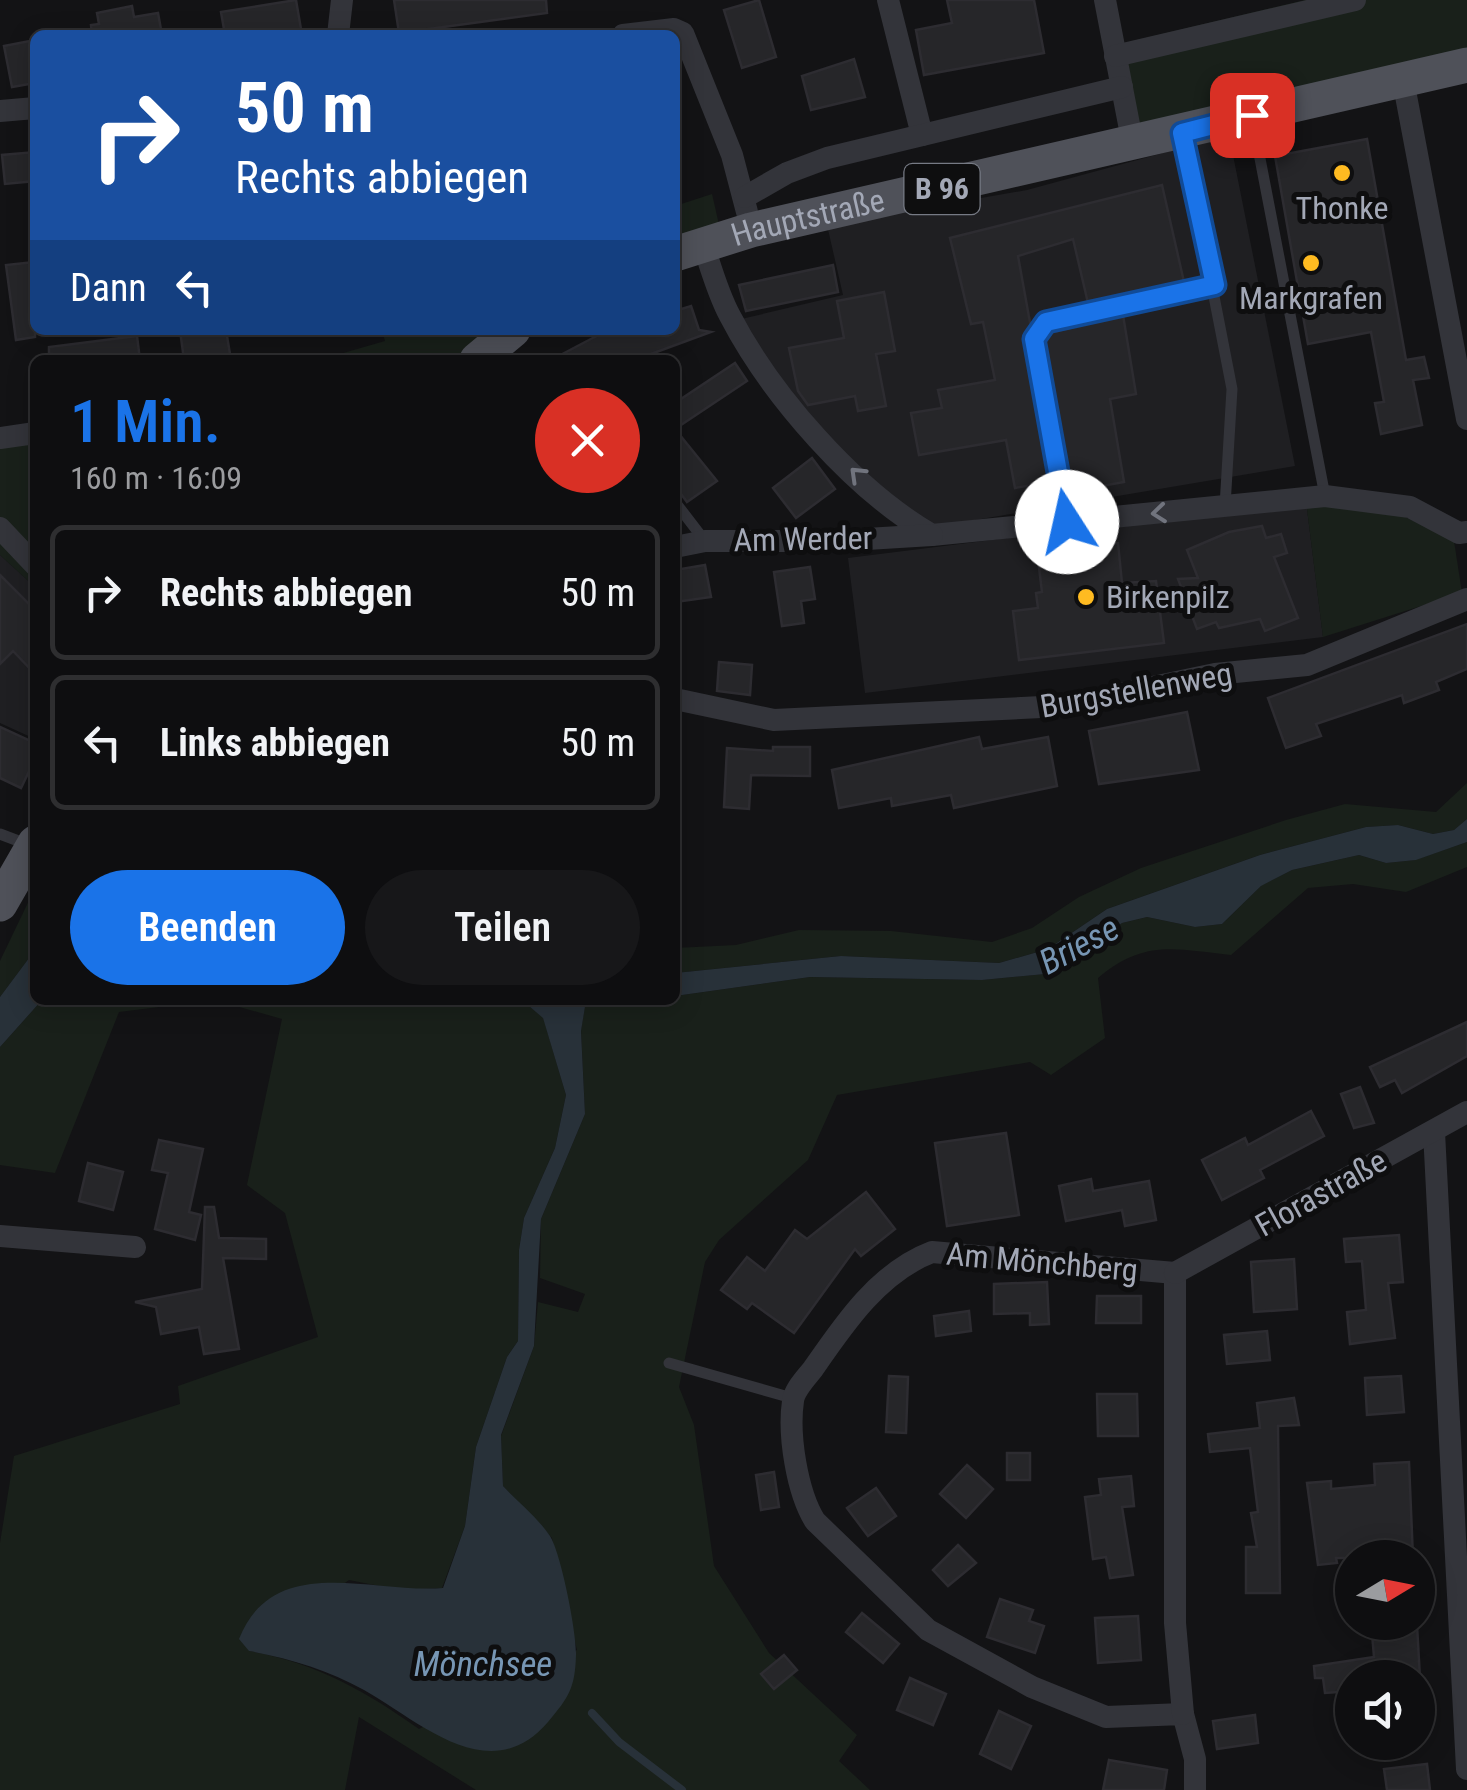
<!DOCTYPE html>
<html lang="de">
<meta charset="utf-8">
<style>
body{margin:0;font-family:"Roboto Condensed",sans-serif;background:#171719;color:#f1f3f6;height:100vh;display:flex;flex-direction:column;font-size:38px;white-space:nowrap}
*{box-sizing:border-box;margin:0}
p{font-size:32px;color:#9b9c9f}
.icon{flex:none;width:55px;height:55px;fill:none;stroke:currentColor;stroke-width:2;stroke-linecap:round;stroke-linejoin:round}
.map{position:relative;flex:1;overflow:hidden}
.side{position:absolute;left:30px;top:355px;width:650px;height:650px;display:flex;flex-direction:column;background:#0e0e10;border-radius:15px;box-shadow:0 5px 25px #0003,0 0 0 2px #2e2e30}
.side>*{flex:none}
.guide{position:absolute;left:30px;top:30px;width:650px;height:305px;border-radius:15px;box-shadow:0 5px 25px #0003,0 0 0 2px #2e2e30;background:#1a4fa0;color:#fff;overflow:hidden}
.needle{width:65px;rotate:80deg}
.tools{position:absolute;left:1335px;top:1540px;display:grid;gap:20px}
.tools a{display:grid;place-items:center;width:100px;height:100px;border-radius:50%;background:#0e0e10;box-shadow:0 5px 25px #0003,0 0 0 2px #2e2e30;font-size:50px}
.pin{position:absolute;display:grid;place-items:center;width:85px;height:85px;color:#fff;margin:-42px;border-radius:20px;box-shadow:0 5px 15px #0006}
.me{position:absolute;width:110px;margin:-55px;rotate:350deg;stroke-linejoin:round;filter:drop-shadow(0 0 8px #0008)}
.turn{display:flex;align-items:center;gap:35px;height:210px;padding:0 40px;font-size:45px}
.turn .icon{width:130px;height:130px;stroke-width:2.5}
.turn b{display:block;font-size:70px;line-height:85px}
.then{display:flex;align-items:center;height:95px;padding:0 40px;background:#0003;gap:20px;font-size:38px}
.round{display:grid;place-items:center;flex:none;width:105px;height:105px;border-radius:52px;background:#171719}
.head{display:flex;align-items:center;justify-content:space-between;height:170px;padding:0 40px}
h1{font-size:60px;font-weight:600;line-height:75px;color:#1a73e8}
.action{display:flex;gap:20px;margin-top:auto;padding:20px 40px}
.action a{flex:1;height:115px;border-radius:60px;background:#1a73e8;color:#fff;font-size:40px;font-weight:600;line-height:115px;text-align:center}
.action a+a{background:#171719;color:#f1f3f6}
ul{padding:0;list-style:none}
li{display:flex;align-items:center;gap:30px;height:135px;margin:0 20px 15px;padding:0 20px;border:5px solid #2e2e30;border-radius:15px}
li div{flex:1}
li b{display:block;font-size:38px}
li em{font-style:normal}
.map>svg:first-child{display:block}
.built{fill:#1f1f22}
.green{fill:#19201a}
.water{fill:#283139}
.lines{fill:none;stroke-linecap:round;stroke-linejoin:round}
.stream{stroke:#283139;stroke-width:8}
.building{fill:#262629;stroke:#2d2c31;stroke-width:2.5}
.lane{stroke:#33343a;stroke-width:11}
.street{stroke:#33343a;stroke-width:22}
.primary{stroke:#4f5159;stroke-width:35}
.oneway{stroke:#71747e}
.route-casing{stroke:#114b97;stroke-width:25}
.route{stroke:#1a73e8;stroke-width:18}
.poi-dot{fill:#ffbb21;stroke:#0e0e0f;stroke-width:4}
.labels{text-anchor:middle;stroke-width:10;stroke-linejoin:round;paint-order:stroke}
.shield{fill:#0e0e0f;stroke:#767a84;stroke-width:2.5}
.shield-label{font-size:30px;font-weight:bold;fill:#a3a8b6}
.poi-label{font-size:32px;fill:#a3a8b6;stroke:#0e0e0f}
.street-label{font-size:32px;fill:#a3a8b6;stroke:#0e0e0f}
.water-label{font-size:35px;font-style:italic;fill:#7796b4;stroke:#0e0e0f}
</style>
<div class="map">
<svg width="1467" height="1790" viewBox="0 0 1467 1790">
<rect width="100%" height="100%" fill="#131315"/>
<!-- built -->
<g class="built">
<path d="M1229,135L1295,466L934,527L913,517L803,414L737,320L843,295L827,225L1027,190Z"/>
<path d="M1306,501L1323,637L865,693L848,558Z"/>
<path d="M0,555L35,587V739L0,723Z"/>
</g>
<!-- green -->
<g class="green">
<path d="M1305,0H1467V55L1140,131L1124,43Z"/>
<path d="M712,194L720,229L675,240V206Z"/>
<path d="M382,330H507L470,360H319L385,341Z"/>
<path d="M35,432V587L0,555V439Z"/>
<path d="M1306,501L1395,512L1454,541L1462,593L1323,637Z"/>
<path d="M1467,783V819L1454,830L1433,834L1398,825L1366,827L1260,855L1107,909L1048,949L999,963L841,956L675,973V948L736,945L799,930L891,931L992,942L1032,928L1079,897L1141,868L1286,820L1345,804L1436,812Z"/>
<path d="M1467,842V867L1406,892L1353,884L1308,888L1231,955C1175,949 1144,939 1098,978L1105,1038L1051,1075L1030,1062L837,1095L808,1160L719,1240L705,1262L679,1387L694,1425L714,1566L769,1653L857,1735L839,1761L870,1790H476L359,1717L345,1790H0V1543L14,1456L180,1404L178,1386L318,1337L285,1213L247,1185L282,1019L215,1000L119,1012L55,1173L0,1165V1047L42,1000H522L543,1017L566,1095L555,1148L524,1218L519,1250L518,1341L507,1357L476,1447L465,1526L442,1588L400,1590L349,1580L249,1651C314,1662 366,1691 419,1729L577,1650L552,1538L503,1486L501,1436L534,1346L538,1302L578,1312L585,1294L540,1278L541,1219L585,1114L581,1030L586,1000H675V996L810,977L982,980L1055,973L1122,923L1147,917L1195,927L1222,924L1262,885L1292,870L1359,855L1386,863L1415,860Z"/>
<path d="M35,888V950L0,997V961Z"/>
</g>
<!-- water -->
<g class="water">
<path d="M1467,819V842L1416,860L1386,863L1359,855L1292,870L1261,886L1222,924L1195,927L1147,917L1122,923L1056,973L982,980L810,977L675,996V973L841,956L999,963L1048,949L1107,909L1260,855L1366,827L1398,825L1433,834L1454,830Z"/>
<path d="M35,950V1000H42L0,1047V997Z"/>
<path d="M522,1000H600L586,1001L581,1031L585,1114L541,1219L534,1346L501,1435L503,1486C518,1502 538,1518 550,1536C561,1553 577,1634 576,1655C575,1688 569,1697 548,1722C490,1790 419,1721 364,1690C328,1670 289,1658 249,1651L239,1639C274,1551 372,1594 443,1588L465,1526L476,1447L507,1357L518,1341L519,1250L524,1218L555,1148L566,1095L543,1018Z"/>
</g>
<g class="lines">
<!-- stream -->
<path class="stream" d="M592,1713L619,1742L682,1790"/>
</g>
<!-- building -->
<g class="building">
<path d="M296,0L302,35H225L221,12Z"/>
<path d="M394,0H546L547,13L399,33Z"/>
<path d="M759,0L776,57L742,68L724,10Z"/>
<path d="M947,0H1034L1044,53L924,75L916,30L952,23Z"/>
<path d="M132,6L134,17L158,13L162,35H92L91,25L99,24L97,13Z"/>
<path d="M35,40V83L12,87L4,46Z"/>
<path d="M854,59L865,97L811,110L802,76Z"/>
<path d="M1367,139L1406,360L1424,357L1429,378L1413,380L1422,425L1381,434L1375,403L1384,402L1371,332L1308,344L1275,156Z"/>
<path d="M35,152V181L5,184L2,155Z"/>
<path d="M1162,185L1184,282L1088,303L1073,239L1018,256L1031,328L1025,341L1050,482L1015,488L1006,440L919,455L911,413L942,408L938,390L995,380L983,322L971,324L950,238Z"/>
<path d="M35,262V337L16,340L6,265Z"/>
<path d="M833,265L838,292L746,311L739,285Z"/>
<path d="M884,292L895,351L876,354L886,406L858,411L855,396L808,405L798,391L789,348L844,338L837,301Z"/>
<path d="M691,306L699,330L711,332L651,354L654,360H551L608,330H675V311Z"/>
<path d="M1123,315L1136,394L1110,399L1124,482L1085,489L1083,476L1069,478L1044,341L1050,333Z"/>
<path d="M180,330H226L231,360H184Z"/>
<path d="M137,336L140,360H49V347Z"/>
<path d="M735,363L747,381L675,429L717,481L687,502L675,486V403Z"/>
<path d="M812,458L835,489L796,518L773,488Z"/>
<path d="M1262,526L1266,538L1281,534L1287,553L1274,557L1298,618L1265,631L1260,619L1219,628L1216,622L1197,629L1178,579L1198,578L1187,550L1229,532Z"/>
<path d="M1118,543L1122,583L1156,581L1164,643L1019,660L1013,611L1038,608L1036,593L1042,592L1037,551Z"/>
<path d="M705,565L711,597L675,602V570Z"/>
<path d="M810,567L815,599L801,601L804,623L782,626L774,572Z"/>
<path d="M0,575L35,610V674L13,651L0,664Z"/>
<path d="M1467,624V669L1436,682L1439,690L1404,703L1402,695L1316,724L1321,736L1286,748L1268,698Z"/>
<path d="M719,662L752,665L750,695L717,691Z"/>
<path d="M1187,712L1199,770L1099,784L1089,731Z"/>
<path d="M0,727L35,743V759L21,788L0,778Z"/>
<path d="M979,737L982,749L1048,737L1057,786L954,808L951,795L892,806L891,798L839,808L832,770Z"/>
<path d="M773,747H810V776L751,775L749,809L724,807L727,748L773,751Z"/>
<path d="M1467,1022V1056L1402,1093L1395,1080L1380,1087L1370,1067Z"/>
<path d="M1360,1087L1374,1123L1354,1128L1341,1094Z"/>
<path d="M1311,1111L1324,1136L1260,1170L1264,1178L1222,1200L1202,1160L1245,1138L1248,1145Z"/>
<path d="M1006,1133L1019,1215L947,1226L935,1143Z"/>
<path d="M159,1140L203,1149L189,1212L201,1215L195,1240L155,1229L168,1173L152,1170Z"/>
<path d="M88,1163L123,1172L113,1210L79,1201Z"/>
<path d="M1091,1179L1093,1191L1149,1181L1156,1220L1125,1226L1122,1210L1066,1221L1059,1186Z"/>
<path d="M866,1192L895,1229L861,1256L855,1249L794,1333L752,1303L747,1309L721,1290L747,1257L765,1271L795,1230L807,1239Z"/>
<path d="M205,1207H214L219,1238L266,1239V1259L223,1258L239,1349L204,1354L199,1327L161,1334L156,1307L135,1302L202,1289Z"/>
<path d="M1399,1235L1403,1282L1388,1283L1395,1338L1350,1344L1347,1312L1366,1310L1362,1261L1346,1262L1344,1239Z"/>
<path d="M1294,1259L1297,1309L1254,1312L1251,1262Z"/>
<path d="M1047,1282L1049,1324L1030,1325V1313L994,1314V1284Z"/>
<path d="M1097,1296H1141V1323H1096Z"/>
<path d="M969,1311L971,1331L936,1336L934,1316Z"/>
<path d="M1267,1331L1270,1360L1227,1364L1224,1335Z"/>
<path d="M889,1376L908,1377L906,1433L886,1432Z"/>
<path d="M1401,1376L1404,1412L1367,1415L1365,1378Z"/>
<path d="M1097,1394H1137L1138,1436H1098Z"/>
<path d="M1294,1398L1299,1425L1278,1426L1280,1593H1246V1547H1257L1251,1513L1258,1512L1250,1448L1210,1452L1208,1434L1260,1428L1257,1403Z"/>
<rect x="1007" y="1453" width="23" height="27"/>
<path d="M1409,1462L1413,1558H1336L1337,1563L1318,1565L1307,1483L1331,1481V1489L1375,1485L1374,1464Z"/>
<path d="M967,1465L993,1489L966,1518L940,1494Z"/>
<path d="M774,1472L779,1507L761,1510L756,1475Z"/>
<path d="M1131,1476L1134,1506L1122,1507L1133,1575L1110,1578L1106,1557L1093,1559L1085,1497L1101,1495L1099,1479Z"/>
<path d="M876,1488L896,1516L868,1536L847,1508Z"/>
<path d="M958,1545L976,1563L948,1586L933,1570Z"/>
<path d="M1000,1599L1033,1610L1029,1621L1044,1626L1035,1653L987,1637Z"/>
<path d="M862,1613L899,1644L883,1663L846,1632Z"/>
<path d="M1138,1616L1141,1660L1098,1663L1095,1618Z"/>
<path d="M1371,1622L1417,1625L1420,1678H1352V1691L1325,1693L1323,1678H1315L1314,1666L1374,1657Z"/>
<path d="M784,1655L797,1670L774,1689L761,1674Z"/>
<path d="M910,1678L946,1694L933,1725L897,1710Z"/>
<path d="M999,1711L1031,1726L1011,1769L980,1754Z"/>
<path d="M1255,1715L1258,1743L1217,1749L1213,1721Z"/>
<path d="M1109,1760L1167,1770L1164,1790H1103Z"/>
<path d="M1427,1764L1430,1790H1387L1384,1769Z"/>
</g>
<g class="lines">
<!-- lane -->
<g class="lane">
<path d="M1252,117L1325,496"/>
<path d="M1183,137L1232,389L1225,506"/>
<path d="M675,502L705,541"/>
<path d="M1067,522L1034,339L1046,322L1215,285"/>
<path d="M0,834L29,845"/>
<path d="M669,1363L792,1398"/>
</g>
<!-- street -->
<g class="street">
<path d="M888,0L922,135"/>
<path d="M1105,0L1133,145"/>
<path d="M338,35L342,0"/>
<path d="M623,35L674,29L683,33L732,155L747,212"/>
<path d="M1115,56L1355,0"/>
<path d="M1403,80L1467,419"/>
<path d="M0,111L35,108"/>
<path d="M745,197L787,173L827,158L1122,87"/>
<path d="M703,244C711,268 718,294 730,316C771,395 854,490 932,535L1325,496L1410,507L1459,533L1467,532"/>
<path d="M0,438L35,433"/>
<path d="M0,528L35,565"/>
<path d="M675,547L705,541H834L932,535"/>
<path d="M675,699L774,720L1062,706L1215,674L1307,665L1467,599"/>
<path d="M1434,1132L1467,1769"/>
<path d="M0,1236L135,1247"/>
<path d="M1175,1273L932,1252C879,1272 844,1324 813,1369C806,1378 794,1390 793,1401C788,1435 797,1492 815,1521L928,1630L1032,1687L1106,1717L1183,1714L1195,1759V1790"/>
<path d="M1175,1273V1623L1183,1714"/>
<path d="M1175,1273L1467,1112"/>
</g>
<!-- primary -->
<g class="primary">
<path id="s1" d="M675,254L751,230L1467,65"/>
<path d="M477,360L513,330"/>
<path d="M0,904L35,843"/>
</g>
</g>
<!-- one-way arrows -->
<defs><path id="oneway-chevron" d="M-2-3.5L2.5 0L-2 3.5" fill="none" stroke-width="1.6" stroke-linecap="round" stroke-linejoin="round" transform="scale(2.5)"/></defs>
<g class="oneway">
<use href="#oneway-chevron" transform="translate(857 474) rotate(-136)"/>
<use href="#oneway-chevron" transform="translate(1159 513) rotate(174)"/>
</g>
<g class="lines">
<!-- route casing -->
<g class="route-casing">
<path id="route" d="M1067,522L1034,339L1046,322L1215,285L1182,133L1252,115"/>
</g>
<!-- route -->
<use href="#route" class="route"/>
</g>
<!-- markers -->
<g class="poi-dot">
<circle cx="1342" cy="173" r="10"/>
<circle cx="1311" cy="263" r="10"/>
<circle cx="1086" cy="597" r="10"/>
</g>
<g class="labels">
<!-- shield labels -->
<rect class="shield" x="904.5" y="164" width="75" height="50" rx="8"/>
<g class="shield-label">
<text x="942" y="199">B 96</text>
</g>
<!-- poi labels -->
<g class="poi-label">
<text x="1342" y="219">Thonke</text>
<text x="1311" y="309">Markgrafen</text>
<text x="1106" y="608" text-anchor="start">Birkenpilz</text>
</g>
<!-- street labels -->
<g class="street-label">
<text dy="11" stroke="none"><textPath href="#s1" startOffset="138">Hauptstraße</textPath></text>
<text transform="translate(803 539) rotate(-1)" y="11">Am Werder</text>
<text transform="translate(1136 690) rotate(-10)" y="11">Burgstellenweg</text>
<text transform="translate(1321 1193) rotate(-29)" y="11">Florastraße</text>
<text transform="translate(1042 1262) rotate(5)" y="11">Am Mönchberg</text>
</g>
<!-- water labels -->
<g class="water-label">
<text transform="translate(1079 945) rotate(-28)" y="12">Briese</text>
<text x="483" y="1676">Mönchsee</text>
</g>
</g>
</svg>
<div class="tools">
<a><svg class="needle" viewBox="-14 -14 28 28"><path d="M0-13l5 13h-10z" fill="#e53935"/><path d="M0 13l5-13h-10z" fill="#9b9c9f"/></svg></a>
<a><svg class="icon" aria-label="sound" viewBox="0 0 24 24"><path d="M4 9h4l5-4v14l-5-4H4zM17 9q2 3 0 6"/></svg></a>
</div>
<div class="pin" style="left:1252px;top:115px;background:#d93025"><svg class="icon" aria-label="arrive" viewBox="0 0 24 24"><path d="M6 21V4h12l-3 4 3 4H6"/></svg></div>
<svg class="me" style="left:1067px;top:522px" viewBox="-20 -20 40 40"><circle r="19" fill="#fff"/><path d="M0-13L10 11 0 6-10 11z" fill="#1a73e8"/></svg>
<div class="guide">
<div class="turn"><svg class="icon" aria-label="right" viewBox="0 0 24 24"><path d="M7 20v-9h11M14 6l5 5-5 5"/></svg><div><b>50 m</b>Rechts abbiegen</div></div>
<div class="then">Dann<svg class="icon" aria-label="left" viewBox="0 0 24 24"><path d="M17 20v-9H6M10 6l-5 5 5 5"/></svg></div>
</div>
<section class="side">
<div class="head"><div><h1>1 Min.</h1><p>160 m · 16:09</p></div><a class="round" style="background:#d93025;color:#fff"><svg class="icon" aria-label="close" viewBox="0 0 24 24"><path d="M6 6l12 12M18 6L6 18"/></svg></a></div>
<ul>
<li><svg class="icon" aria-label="right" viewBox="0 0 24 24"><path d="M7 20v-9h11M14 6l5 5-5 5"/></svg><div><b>Rechts abbiegen</b></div><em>50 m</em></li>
<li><svg class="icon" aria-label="left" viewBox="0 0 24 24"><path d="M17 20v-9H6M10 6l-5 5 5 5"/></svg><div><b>Links abbiegen</b></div><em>50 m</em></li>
</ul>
<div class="action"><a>Beenden</a><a>Teilen</a></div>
</section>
</div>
